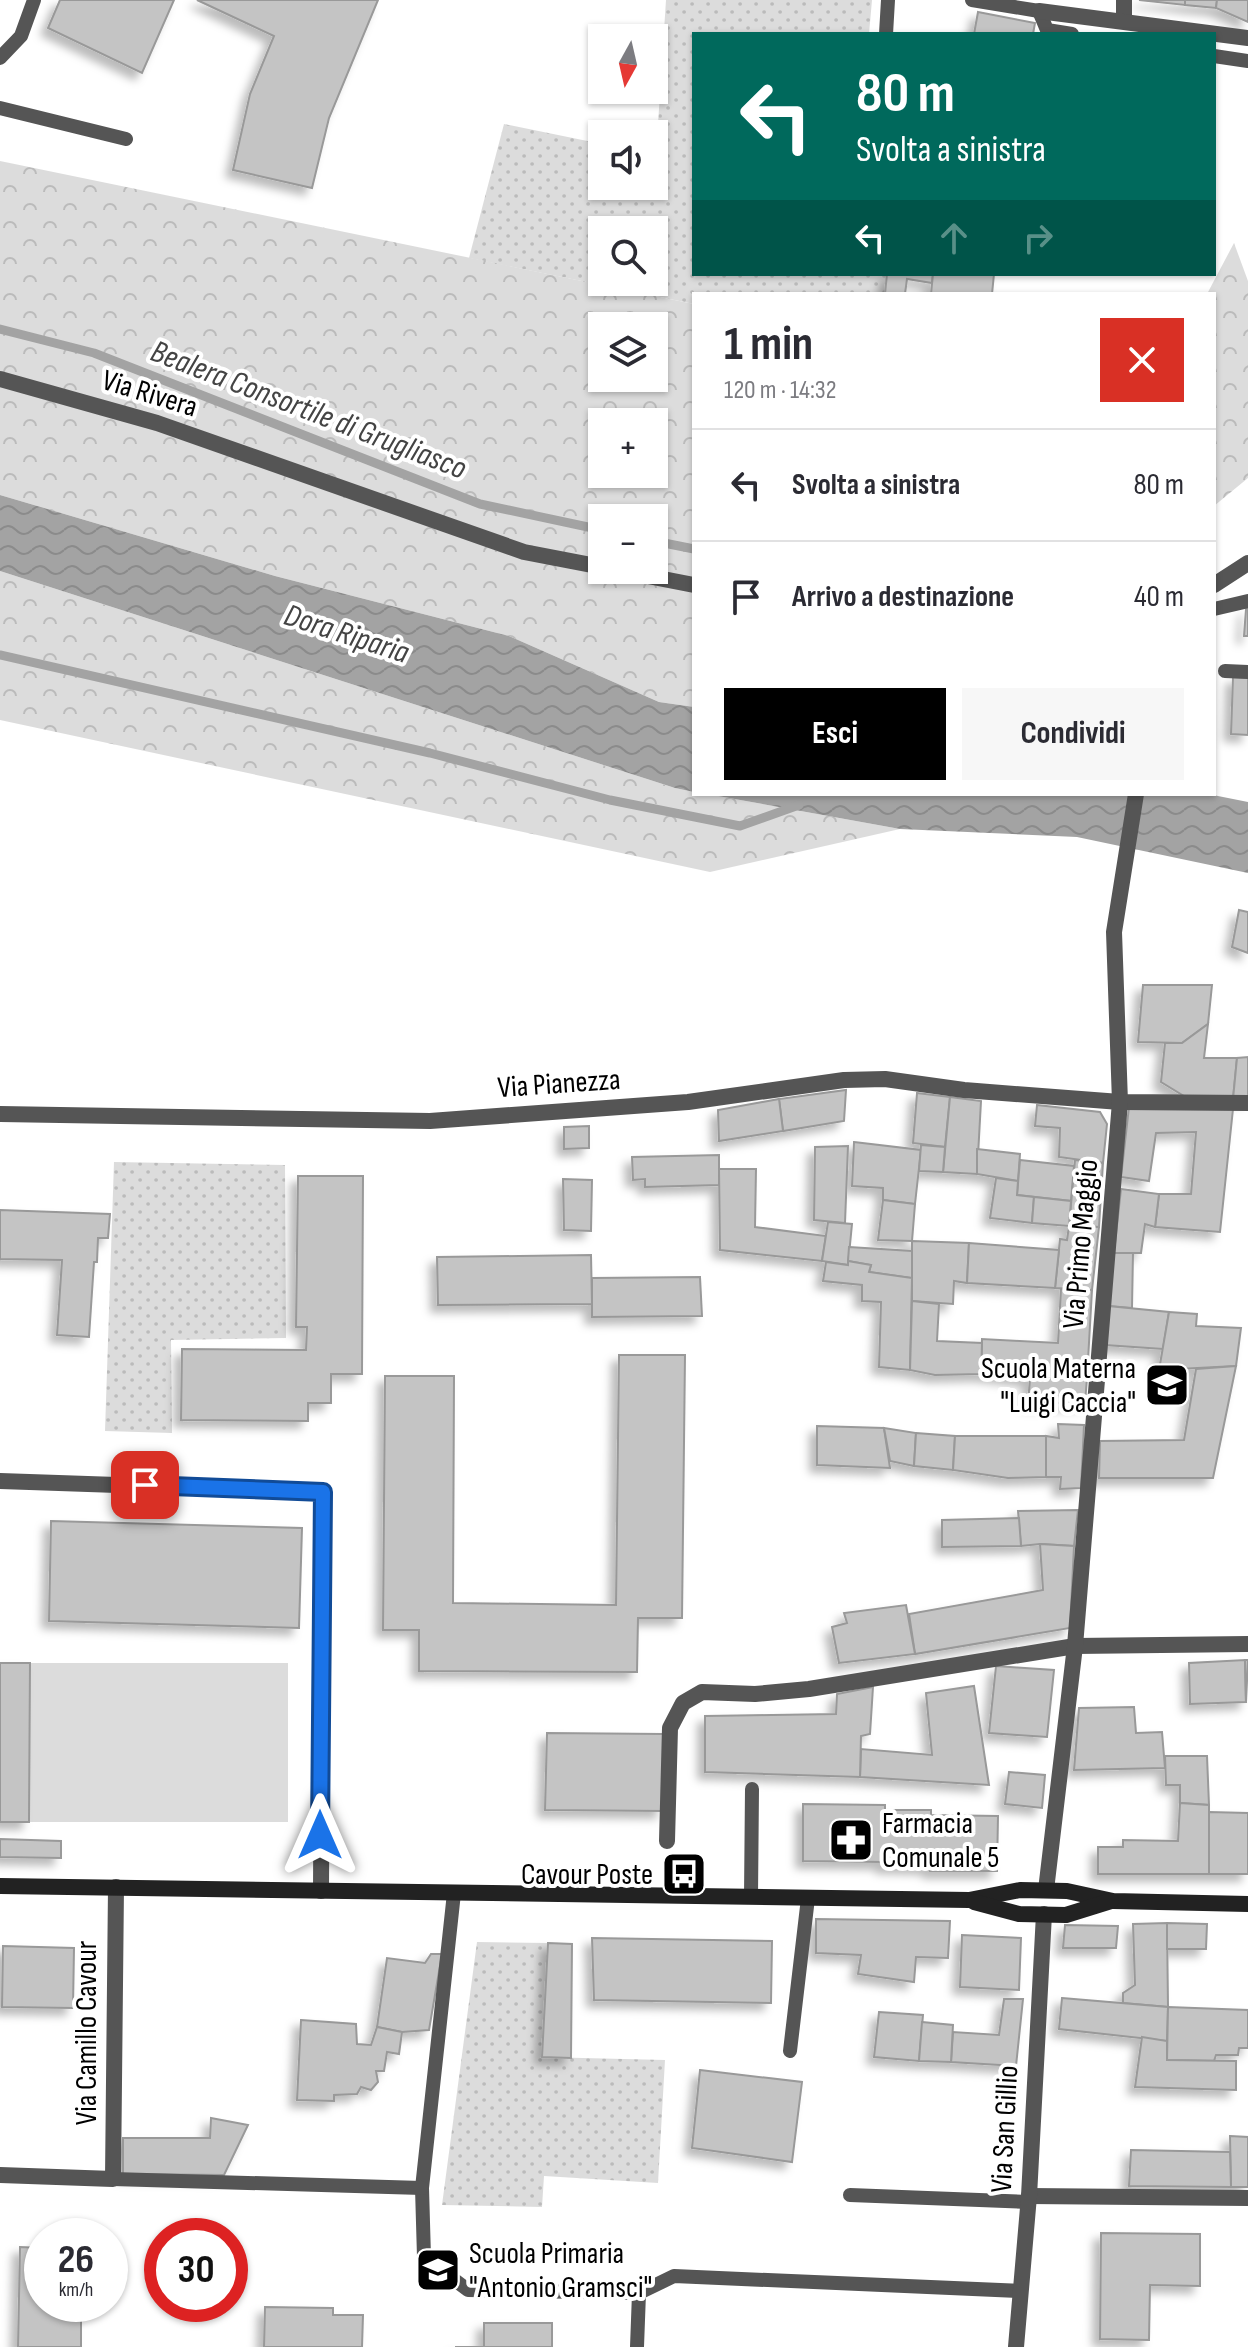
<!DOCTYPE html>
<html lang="it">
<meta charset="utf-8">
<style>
body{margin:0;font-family:"Sofia Sans Condensed",sans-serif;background:#f7f7f7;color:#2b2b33;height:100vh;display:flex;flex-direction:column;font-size:30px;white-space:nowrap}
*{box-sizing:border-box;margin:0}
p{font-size:26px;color:#7c7c81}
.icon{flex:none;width:44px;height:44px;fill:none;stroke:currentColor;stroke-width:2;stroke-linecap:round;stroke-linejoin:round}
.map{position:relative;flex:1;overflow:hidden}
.drawer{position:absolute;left:692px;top:292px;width:524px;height:504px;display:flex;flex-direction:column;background:#fff;border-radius:0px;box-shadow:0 2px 6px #0004}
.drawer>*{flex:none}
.hud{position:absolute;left:692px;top:32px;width:524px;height:244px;border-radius:0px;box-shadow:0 2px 6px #0004;background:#00695c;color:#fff;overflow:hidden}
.needle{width:52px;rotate:188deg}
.controls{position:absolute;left:588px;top:24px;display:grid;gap:16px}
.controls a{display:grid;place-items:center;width:80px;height:80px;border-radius:0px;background:#fff;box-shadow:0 2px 6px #0004;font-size:40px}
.speed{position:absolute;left:24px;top:2218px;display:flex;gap:16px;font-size:40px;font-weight:700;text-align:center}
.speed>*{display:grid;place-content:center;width:104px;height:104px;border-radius:50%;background:#fff;box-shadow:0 2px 6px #0004;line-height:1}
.speed small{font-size:20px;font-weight:400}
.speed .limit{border:12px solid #d22;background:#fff;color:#111}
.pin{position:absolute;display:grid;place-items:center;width:68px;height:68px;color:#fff;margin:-34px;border-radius:16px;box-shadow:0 4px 12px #0006}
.me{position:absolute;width:88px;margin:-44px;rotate:0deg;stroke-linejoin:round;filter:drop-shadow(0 0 6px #0008)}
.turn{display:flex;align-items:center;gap:28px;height:168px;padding:0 32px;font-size:36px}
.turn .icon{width:104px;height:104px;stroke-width:2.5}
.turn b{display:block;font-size:56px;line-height:68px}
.lanes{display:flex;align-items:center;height:76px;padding:0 32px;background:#0003;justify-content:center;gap:40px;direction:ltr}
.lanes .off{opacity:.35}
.round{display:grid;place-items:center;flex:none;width:84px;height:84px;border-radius:0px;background:#f7f7f7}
.summary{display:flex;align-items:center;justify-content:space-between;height:136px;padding:0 32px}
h1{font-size:48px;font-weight:700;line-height:60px}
.button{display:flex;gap:16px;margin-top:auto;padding:16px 32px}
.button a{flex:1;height:92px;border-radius:0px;background:#000;color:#fff;font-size:32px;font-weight:700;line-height:92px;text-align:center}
.button a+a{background:#f7f7f7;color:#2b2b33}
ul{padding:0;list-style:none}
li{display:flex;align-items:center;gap:24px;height:112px;padding:0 32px;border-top:2px solid #e1e1e2}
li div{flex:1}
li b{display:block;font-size:30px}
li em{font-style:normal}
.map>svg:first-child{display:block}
.green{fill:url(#green-dots);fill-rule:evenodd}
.forest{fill:url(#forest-crowns);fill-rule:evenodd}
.pitch{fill:#dcdcdc}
.water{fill:url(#water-waves)}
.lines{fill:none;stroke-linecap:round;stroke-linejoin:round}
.stream{stroke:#a3a3a3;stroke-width:9}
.building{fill:#c4c4c4;stroke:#999;stroke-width:2;filter:url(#shadow)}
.lane{stroke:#555;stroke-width:14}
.street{stroke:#555;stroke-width:16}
.secondary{stroke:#222;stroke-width:16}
.route-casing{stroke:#114b97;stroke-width:20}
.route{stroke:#1a73e8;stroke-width:14}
.labels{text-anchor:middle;stroke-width:8;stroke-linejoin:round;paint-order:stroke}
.street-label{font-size:30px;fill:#000;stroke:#fff}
.poi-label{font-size:30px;fill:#000;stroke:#fff;text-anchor:end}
.water-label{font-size:32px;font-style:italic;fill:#444;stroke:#fff}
</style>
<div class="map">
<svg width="1248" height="2347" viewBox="0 0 1248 2347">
<defs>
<pattern id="green-dots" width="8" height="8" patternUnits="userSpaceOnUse" patternTransform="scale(2)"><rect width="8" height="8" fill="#dcdcdc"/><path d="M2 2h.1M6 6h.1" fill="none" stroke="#bbb" stroke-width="1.8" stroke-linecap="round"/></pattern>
<pattern id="forest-crowns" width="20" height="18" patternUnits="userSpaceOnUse" patternTransform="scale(2)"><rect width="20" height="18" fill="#dcdcdc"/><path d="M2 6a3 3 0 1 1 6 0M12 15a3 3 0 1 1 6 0" fill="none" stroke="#bbb"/></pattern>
<pattern id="water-waves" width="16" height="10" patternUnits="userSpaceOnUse" patternTransform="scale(2)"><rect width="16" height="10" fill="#a3a3a3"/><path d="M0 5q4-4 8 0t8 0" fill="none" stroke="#8b8b8b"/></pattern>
<filter id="shadow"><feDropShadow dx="-7" dy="7" stdDeviation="4" flood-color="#0004"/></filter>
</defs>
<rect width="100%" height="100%" fill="#fff"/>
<!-- green -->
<g class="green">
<path d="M666,0H872L869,34H694V274H887L885,294H694V304L469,258L504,124L602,144V186H654ZM602,230H654V282H602Z"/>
<path d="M114,1162L285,1165L286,1338L171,1340L172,1433L105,1431Z"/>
<path d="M477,1942L548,1943L542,2057L665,2060L658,2183L544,2176L542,2207L442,2205Z"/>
</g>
<!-- forest -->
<g class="forest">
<path d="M0,161L694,304V707L659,702L509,636L275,576L0,495ZM602,326H654V378H602ZM602,422H654V474H602ZM602,518H654V570H602Z"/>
<path d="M1234,243L1248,281V478L1214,506V294H1207Z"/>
<path d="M0,571L675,788L694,792V794H707L900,829L710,872L0,720Z"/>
</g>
<!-- pitch -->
<path class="pitch" d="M30,1663H288V1822H29Z"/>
<!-- water -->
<g class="water">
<path d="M0,495L275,576L509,636L659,702L694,707V792L675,788L0,571Z"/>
<path d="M707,794H1208L1248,802V873L1077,837L900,829Z"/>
</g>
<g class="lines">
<!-- stream -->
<g class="stream">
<path d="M0,329L94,353L480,504L602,530"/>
<path d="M654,541L694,549"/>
<path d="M0,655L430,753L610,800L740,826L799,805"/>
</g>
</g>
<!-- building -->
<g class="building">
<path d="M60,0H174L142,73L48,28Z"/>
<path d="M197,0H378L329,118L312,188L233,170L250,94L274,36Z"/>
<path d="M1139,0H1185V5Z"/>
<path d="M1185,0H1217L1216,8L1185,5Z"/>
<path d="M1217,0H1248V22L1216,8Z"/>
<path d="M978,12L1035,23L1033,34H974Z"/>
<path d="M887,274H933L932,283L907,279L905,294H885Z"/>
<path d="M933,274H994L992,294H931Z"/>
<path d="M1246,609H1248V636H1244Z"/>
<path d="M1233,677L1248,678V735L1231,734Z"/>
<path d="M1239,910L1248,912V953L1232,947Z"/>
<path d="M1143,985H1212L1208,1024L1182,1043L1138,1042Z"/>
<path d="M1208,1024L1204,1058H1237L1233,1099L1184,1096L1161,1082L1165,1043H1182Z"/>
<path d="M1248,1057V1098L1233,1099L1237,1058Z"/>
<path d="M846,1090L844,1121L783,1131L779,1099Z"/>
<path d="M917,1093L950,1097L945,1147L913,1143Z"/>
<path d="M950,1097L981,1101L977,1174L943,1172Z"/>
<path d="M779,1099L783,1131L719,1141L718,1110Z"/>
<path d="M1037,1105L1100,1112L1107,1124L1103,1163L1059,1157L1060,1128L1035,1126Z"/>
<path d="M1129,1107L1233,1109L1220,1232L1155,1227L1159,1194H1191L1196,1132L1156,1133L1149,1181L1121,1177Z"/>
<path d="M589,1126V1148L564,1149V1127Z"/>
<path d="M854,1142L921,1150L915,1204L883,1200V1188L852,1186Z"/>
<path d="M921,1145L945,1147L943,1172L919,1171Z"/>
<path d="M848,1146L845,1223L814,1220L815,1147Z"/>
<path d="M977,1149L1020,1154L1018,1181L977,1174Z"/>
<path d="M719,1155V1185L645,1187V1179L633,1180L632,1157Z"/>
<path d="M1020,1160L1074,1166L1071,1201L1017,1195Z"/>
<path d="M1075,1160L1103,1163L1099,1227L1069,1226Z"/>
<path d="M719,1169H756L755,1227L826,1236L822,1261L720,1250Z"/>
<path d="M298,1176H363L362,1374H331V1403H308V1421L181,1420L182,1349L306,1350L307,1327H296Z"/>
<path d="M996,1178L1018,1181L1017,1195L1034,1197L1032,1223L990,1218Z"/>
<path d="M563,1179L592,1180L591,1231L564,1230Z"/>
<path d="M1121,1189L1159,1194L1155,1227L1145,1224L1141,1253H1114Z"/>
<path d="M1034,1197L1071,1201L1069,1226L1032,1223Z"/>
<path d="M883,1200L915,1204L912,1241L878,1240Z"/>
<path d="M0,1210L110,1214L108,1238H98L97,1262H94L89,1337L57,1335L62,1260L0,1259Z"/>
<path d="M828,1222L852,1224L848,1265L822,1261Z"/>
<path d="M1069,1226L1099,1227L1092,1290L1055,1288L1060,1239L1067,1240Z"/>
<path d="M912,1241L969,1243L967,1283L954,1281L953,1304L912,1301Z"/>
<path d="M969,1243L1059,1250L1055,1288L967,1283Z"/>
<path d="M849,1247L912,1251V1278L869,1272L871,1265L848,1261Z"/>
<path d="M1114,1253H1133L1132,1308L1108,1306Z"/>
<path d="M591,1255L592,1304L438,1305L437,1257Z"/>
<path d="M848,1261L871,1265L869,1272L912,1278L910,1370L879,1367L881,1302L862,1301V1285L823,1281L826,1262L848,1265Z"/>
<path d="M700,1277L702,1316L592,1317V1278Z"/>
<path d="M1061,1289L1092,1290L1087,1378L1030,1379L981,1374L982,1339L1058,1343Z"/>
<path d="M912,1301L939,1304L937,1341L982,1343L981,1374L935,1375L910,1370Z"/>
<path d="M1108,1306L1169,1312L1163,1349L1105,1345Z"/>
<path d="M1169,1312L1197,1314L1196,1326L1241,1328L1236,1366L1159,1370Z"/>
<path d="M619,1355H685L682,1618H638L637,1672L419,1671V1630H383L385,1376H454L453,1603L616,1605Z"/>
<path d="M1236,1366L1213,1478H1099L1100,1441L1184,1440L1196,1369Z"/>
<path d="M1087,1378L1085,1403H1028L1030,1379Z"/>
<path d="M1058,1424L1084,1425L1081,1488L1060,1489L1061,1477H1046V1436L1059,1438Z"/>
<path d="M817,1426L884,1428L890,1468L817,1465Z"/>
<path d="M884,1428L916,1433L914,1466L890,1461Z"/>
<path d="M916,1433L955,1436L953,1470L914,1466Z"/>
<path d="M955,1436H1046V1477L1008,1478L953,1470Z"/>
<path d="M1078,1510L1074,1546L1040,1544L1021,1546L1018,1511Z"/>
<path d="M1019,1518L1021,1546L942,1547V1520Z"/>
<path d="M51,1521L302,1528L299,1628L49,1621Z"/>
<path d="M1040,1544L1074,1546L1070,1628L915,1654L909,1614L1043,1590Z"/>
<path d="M906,1605L915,1654L839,1663L832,1627L847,1623L844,1613Z"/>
<path d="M1245,1660L1246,1702L1190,1704L1189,1663Z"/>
<path d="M1245,1660H1248L1246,1702Z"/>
<path d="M0,1663H30L29,1822H0Z"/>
<path d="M996,1666L1054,1670L1047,1737L989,1733Z"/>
<path d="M974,1686L989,1785L860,1777L861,1749L932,1755L926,1693Z"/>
<path d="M873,1687L870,1734L861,1736L860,1777L705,1772V1716L836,1714L837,1694Z"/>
<path d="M1134,1707L1136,1733L1162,1732L1165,1768L1074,1770L1079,1708Z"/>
<path d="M547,1733L663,1734V1811L545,1810Z"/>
<path d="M1165,1756H1207L1209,1805L1180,1803V1785H1166Z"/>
<path d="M1009,1772L1045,1775L1042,1808L1005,1804Z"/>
<path d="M1180,1803L1209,1805V1874H1098V1847H1123V1840L1178,1841Z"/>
<path d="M803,1804L885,1805V1810H931V1815L998,1816L997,1871H930V1867L883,1866V1862L803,1861Z"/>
<path d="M1209,1812L1248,1813V1874H1209Z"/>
<path d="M0,1839L61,1841V1858L0,1857Z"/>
<path d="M816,1919L950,1921L948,1958L916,1957L914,1982L858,1974L861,1955L816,1953Z"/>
<path d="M1167,1923L1168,2007L1123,2003V1993L1135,1985L1133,1924Z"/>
<path d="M1167,1923L1207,1924L1206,1949H1167Z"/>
<path d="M1065,1925L1118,1926L1116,1948H1063Z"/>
<path d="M962,1935L1021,1938L1019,1990L960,1987Z"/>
<path d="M592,1938L772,1941L771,2003L594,2000Z"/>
<path d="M548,1943L572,1944L571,2058L542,2057Z"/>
<path d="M3,1946L74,1948L73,2008L2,2007Z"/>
<path d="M431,1954H442L429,2030L402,2032L377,2027L387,1958L425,1963Z"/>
<path d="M1062,1998L1168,2007L1167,2041L1059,2029Z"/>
<path d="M1004,1999H1023L1016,2066L951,2062L953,2032L999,2035Z"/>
<path d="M1168,2007L1248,2010V2048H1239L1238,2055H1216L1214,2061L1167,2060Z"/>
<path d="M879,2012L923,2015L919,2061L874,2057Z"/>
<path d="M301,2020L356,2024L357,2044L371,2045L377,2027L402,2032L399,2054L387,2052L384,2071H376L378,2082L371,2090L361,2087L357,2094L334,2095V2101L297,2100Z"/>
<path d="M922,2022L953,2025L951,2062L919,2061Z"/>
<path d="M1142,2037L1167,2041V2060L1236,2061V2090L1135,2087Z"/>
<path d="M700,2070L802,2082L792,2162L692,2148Z"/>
<path d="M211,2118L248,2125L224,2175L123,2174V2138H210Z"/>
<path d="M1230,2136L1248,2137V2187H1231Z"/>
<path d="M1131,2150L1230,2152L1231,2187L1129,2186Z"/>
<path d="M1101,2233L1200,2234V2286L1150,2285L1149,2340L1100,2339Z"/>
<path d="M20,2247L42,2248V2304H81V2347H18Z"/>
<path d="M265,2307L333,2308V2315H363L362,2347H264Z"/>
<path d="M484,2323H552V2347H455H484Z"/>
</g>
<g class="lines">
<!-- lane -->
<g class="lane">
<path d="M972,0L1039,11L1047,30L1072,34"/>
<path d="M886,34L888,0"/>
<path d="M1214,56L1248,61"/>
<path d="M0,58L21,36L34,0"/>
<path d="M0,108L126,139"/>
<path d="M1214,609L1248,601"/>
<path d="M1225,671L1248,672"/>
<path d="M454,1893L422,2188L424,2257L468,2290L639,2293L637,2347"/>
<path d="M751,1896L752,1789"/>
<path d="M790,2051L808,1898"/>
<path d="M113,2179L422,2188"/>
<path d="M850,2195L1028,2202"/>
<path d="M639,2293L674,2276L1021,2291"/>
</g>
<!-- street -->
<g class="street">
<path d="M1124,0V20"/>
<path d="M1039,11L1248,38"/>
<path d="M0,379L157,423L524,552L602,567"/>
<path d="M617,570L694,585"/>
<path d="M1214,585L1248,563"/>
<path d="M0,1114L430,1121L688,1102L844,1080L885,1079L964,1090L1120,1102L1248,1103"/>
<path d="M0,1481L323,1492L321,1891"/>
<path d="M667,1841L670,1728L683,1703L702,1692L755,1694L809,1689L1075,1646L1248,1644"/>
<path d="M1046,1890L1075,1646L1120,1102L1114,932L1136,794"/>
<path d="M0,2175L113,2179L116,1887"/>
<path d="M1029,2196L1248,2198"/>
<path d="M1016,2347L1029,2196L1044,1914"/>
</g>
<!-- secondary -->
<g class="secondary">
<path d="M0,1886L969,1900L1020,1890L1067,1891L1113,1901L1248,1904"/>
<path d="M974,1902L1019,1914L1066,1915L1111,1901"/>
</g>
</g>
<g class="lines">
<!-- route casing -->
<g class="route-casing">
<path id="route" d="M145,1485L323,1492L320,1835"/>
</g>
<!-- route -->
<use href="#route" class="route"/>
</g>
<!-- icons -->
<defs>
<g id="school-square" transform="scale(2.3)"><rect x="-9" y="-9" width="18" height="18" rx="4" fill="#000" stroke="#fff"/><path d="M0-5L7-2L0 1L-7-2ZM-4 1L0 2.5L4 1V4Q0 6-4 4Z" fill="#fff"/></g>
<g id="pharmacy-square" transform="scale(2.3)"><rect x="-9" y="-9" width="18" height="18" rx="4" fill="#000" stroke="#fff"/><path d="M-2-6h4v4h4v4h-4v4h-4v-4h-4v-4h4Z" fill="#fff"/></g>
<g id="bus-square" transform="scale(2.3)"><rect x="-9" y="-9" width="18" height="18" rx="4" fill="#000" stroke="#fff"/><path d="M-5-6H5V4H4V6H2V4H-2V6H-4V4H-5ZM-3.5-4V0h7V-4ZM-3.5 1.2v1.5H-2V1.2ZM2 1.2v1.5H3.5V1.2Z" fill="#fff"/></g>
</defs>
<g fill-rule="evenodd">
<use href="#school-square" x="1167" y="1385"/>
<use href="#pharmacy-square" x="851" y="1840"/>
<use href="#bus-square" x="684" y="1874"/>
<use href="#school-square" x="438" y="2270"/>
</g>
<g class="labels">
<!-- street labels -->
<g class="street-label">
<text transform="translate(150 393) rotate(17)" y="10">Via Rivera</text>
<text transform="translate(559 1083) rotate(-4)" y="10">Via Pianezza</text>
<text transform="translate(1080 1244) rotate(-85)" y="10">Via Primo Maggio</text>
<text transform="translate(86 2033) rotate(-90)" y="10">Via Camillo Cavour</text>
<text transform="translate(1004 2129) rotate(-87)" y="10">Via San Gillio</text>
</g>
<!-- poi labels -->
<g class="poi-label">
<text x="1136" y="1378">Scuola Materna<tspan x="1136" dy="34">"Luigi Caccia"</tspan></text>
<text x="882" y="1833" text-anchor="start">Farmacia<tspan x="882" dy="34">Comunale 5</tspan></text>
<text x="653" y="1884">Cavour Poste</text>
<text x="469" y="2263" text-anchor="start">Scuola Primaria<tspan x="469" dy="34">"Antonio Gramsci"</tspan></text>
</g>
<!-- water labels -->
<g class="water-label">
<text transform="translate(309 409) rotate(21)" y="11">Bealera Consortile di Grugliasco</text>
<text transform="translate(347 633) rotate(18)" y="11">Dora Riparia</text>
</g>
</g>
</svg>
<div class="controls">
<a><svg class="needle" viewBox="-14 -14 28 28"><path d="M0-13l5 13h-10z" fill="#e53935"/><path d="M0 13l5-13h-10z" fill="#7c7c81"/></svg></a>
<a><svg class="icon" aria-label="sound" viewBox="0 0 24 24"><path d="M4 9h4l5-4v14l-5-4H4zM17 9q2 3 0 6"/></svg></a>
<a><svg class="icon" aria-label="search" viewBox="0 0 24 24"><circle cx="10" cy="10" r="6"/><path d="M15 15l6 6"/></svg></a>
<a><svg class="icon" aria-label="layers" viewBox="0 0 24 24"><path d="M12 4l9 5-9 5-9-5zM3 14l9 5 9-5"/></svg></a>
<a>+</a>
<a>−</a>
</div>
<div class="speed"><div>26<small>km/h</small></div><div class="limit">30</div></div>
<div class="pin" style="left:145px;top:1485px;background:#d93025"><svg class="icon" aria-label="arrive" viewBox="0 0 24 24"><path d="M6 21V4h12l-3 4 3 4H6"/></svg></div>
<svg class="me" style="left:320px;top:1835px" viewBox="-20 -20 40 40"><path d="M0-17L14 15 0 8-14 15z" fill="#1a73e8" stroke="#fff" stroke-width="4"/></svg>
<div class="hud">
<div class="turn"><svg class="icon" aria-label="left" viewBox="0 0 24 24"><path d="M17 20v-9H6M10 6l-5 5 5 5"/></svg><div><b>80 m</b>Svolta a sinistra</div></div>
<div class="lanes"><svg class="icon" aria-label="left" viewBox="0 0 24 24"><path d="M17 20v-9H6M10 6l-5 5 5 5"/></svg><svg class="icon off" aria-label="ahead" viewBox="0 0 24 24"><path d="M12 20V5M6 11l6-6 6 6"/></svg><svg class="icon off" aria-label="right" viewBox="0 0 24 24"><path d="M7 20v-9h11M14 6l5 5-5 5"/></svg></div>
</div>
<section class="drawer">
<div class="summary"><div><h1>1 min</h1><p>120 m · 14:32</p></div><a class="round" style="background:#d93025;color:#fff"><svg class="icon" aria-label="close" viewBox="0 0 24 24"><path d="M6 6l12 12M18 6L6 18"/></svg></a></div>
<ul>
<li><svg class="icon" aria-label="left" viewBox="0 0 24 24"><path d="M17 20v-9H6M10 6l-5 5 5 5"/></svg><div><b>Svolta a sinistra</b></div><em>80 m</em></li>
<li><svg class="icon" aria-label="arrive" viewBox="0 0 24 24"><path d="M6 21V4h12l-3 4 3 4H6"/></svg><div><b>Arrivo a destinazione</b></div><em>40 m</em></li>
</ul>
<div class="button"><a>Esci</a><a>Condividi</a></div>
</section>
</div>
